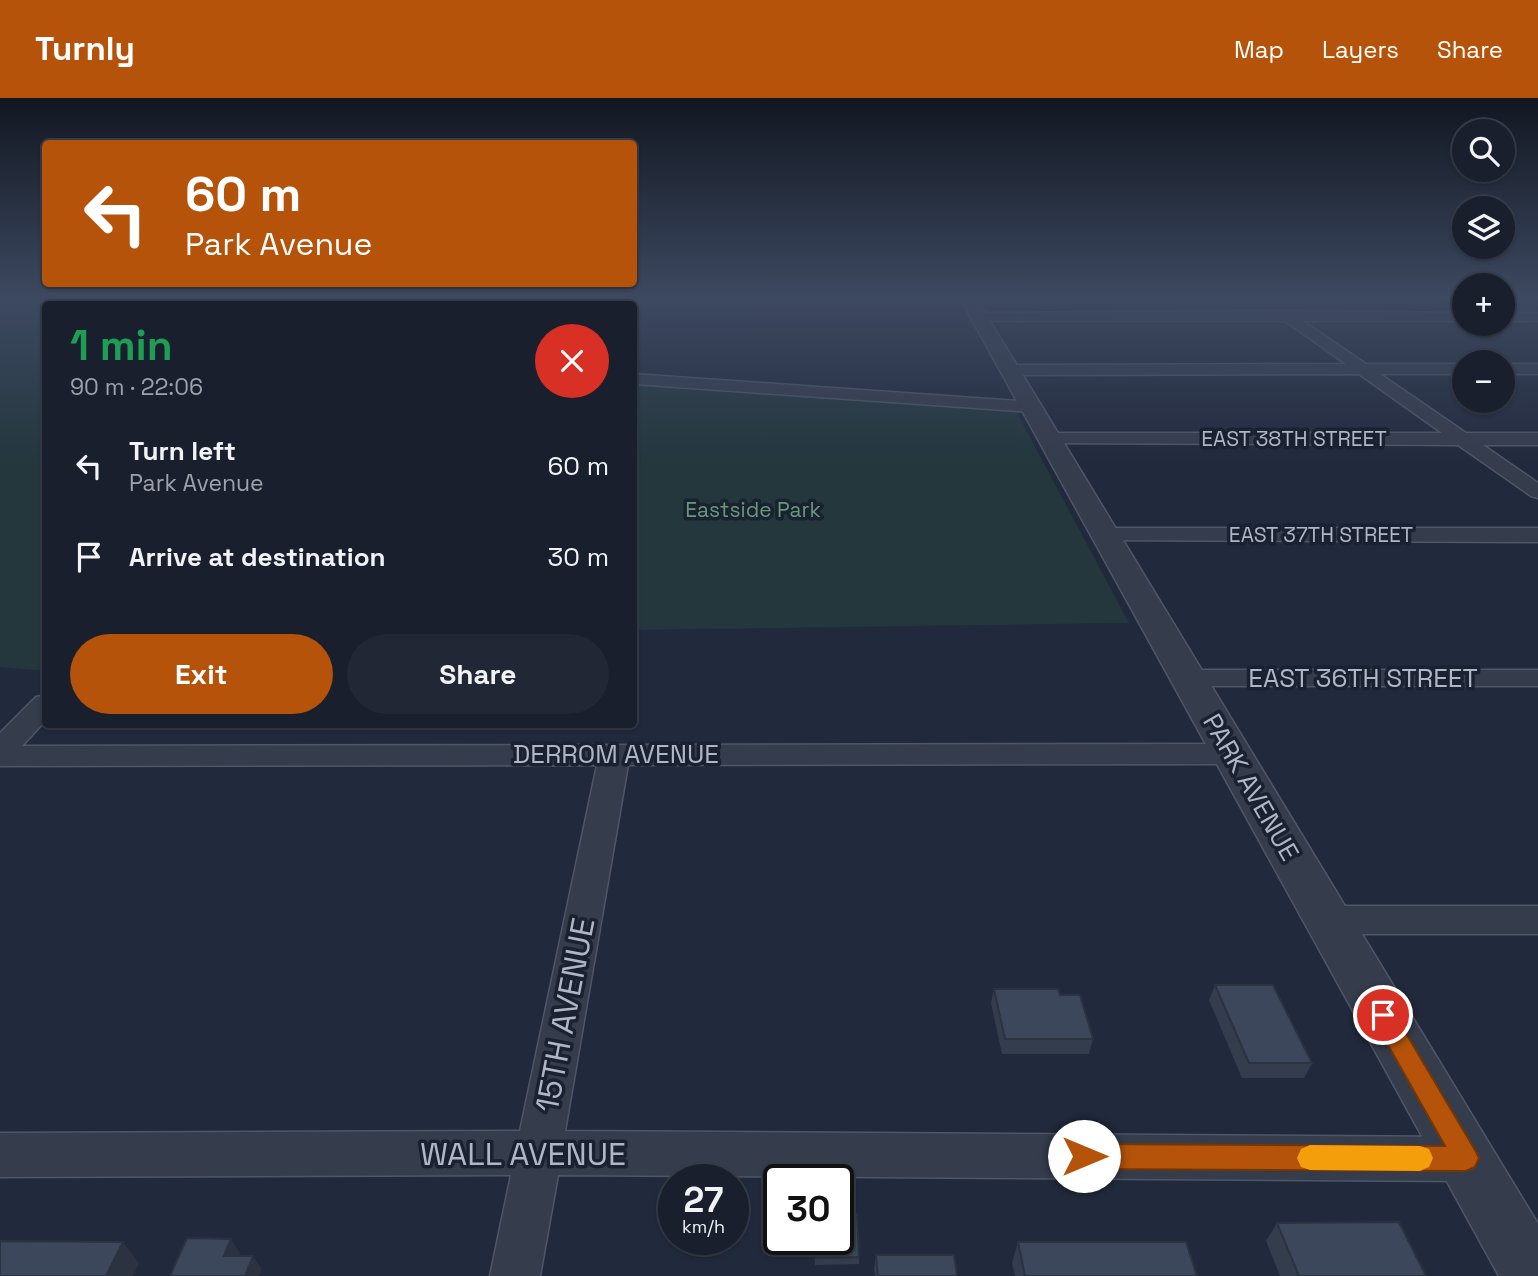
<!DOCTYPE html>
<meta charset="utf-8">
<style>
body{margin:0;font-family:"Space Grotesk",sans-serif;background:#222735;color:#f1f3f6;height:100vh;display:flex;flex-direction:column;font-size:26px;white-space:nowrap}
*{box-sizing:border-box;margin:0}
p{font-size:23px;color:#9fa2aa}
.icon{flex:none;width:38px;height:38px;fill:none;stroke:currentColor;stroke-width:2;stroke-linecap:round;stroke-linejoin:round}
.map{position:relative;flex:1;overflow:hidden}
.drawer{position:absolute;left:42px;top:203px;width:595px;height:427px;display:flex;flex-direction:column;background:#191f2d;border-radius:7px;box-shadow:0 2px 5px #0004,0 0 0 2px #373d49}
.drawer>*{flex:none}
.banner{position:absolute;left:42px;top:42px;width:595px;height:147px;border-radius:7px;box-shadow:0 2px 5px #0004,0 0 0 2px #373d49;background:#b45309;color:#fff;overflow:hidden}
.fabs{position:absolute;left:1452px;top:21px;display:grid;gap:14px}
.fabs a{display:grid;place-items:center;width:63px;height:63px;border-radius:50%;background:#191f2d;box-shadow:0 2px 5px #0004,0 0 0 2px #373d49;font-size:35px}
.speed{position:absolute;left:658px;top:1066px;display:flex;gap:14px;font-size:35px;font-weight:700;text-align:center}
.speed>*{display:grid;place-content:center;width:91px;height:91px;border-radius:50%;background:#191f2d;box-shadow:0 2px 5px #0004,0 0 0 2px #373d49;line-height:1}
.speed small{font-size:18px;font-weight:400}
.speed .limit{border:4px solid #111;border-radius:10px;background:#fff;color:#111}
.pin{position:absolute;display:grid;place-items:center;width:60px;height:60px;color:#fff;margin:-30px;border:4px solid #fff;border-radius:50%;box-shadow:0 2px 7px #0007}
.me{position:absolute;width:77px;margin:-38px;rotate:90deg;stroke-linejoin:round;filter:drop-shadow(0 0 5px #0008)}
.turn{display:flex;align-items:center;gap:24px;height:147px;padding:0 28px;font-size:32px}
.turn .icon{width:91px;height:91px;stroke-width:2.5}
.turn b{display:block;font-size:49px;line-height:60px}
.round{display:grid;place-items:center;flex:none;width:74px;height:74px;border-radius:37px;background:#222735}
.summary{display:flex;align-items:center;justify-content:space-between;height:119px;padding:0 28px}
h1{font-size:42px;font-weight:700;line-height:52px;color:#1e9e55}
.button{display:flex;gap:14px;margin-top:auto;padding:14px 28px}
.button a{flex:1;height:80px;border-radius:42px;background:#b45309;color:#fff;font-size:28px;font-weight:700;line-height:80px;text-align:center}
.button a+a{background:#222735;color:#f1f3f6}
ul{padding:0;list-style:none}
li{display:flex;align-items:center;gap:21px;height:91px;padding:0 28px}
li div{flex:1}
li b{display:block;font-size:26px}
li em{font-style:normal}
header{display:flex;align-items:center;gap:42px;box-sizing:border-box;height:98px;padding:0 35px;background:#b45309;color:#fff}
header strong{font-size:33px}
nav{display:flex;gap:38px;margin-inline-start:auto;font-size:24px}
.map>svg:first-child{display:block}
.green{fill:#23373d}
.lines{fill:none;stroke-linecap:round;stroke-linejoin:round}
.minor-casing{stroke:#505667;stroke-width:3}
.tertiary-casing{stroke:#505667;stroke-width:3}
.minor{fill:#353c4c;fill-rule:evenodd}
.tertiary{fill:#353c4c;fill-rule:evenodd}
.wall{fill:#343d4e}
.shaded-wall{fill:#2b3240}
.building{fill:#3d475b;stroke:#2b3240;stroke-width:2}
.route{fill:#b45309;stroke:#753606;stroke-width:2}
.slow{fill:#f59e0b}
.labels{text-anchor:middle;stroke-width:7;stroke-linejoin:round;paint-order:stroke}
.far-street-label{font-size:21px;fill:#b0b6c8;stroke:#1a2131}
.far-park-label{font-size:21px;fill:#669a78;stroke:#1a2131}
.street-label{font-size:26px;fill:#b0b6c8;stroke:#1a2131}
.near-street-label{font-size:32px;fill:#b0b6c8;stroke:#1a2131}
</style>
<header>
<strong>Turnly</strong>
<nav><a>Map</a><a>Layers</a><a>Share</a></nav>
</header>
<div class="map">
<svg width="1538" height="1178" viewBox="0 0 1538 1178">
<rect width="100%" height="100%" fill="#21293c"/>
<!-- green -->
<g class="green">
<path d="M0,200H608L605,206H46V573L0,569Z"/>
<path d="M634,286L1015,311L1129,525L634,532Z"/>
</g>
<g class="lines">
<!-- minor casing -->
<g class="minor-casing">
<g id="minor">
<path d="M615,200H628L625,206H613Z"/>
<path d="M1285,213L1465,215V223H1303L1366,266H1465V276H1380L1466,335H1538V347H1483L1538,385V400L1531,398L1458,347L1042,345L1040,341L1049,335H1442L1359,276L1009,277L1001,272L1009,267L1346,266L1285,223H979L972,219L979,215Z"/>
<rect x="1503" y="215" width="35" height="8"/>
<rect x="1503" y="266" width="35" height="10"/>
<path d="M634,276L1031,304L1040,309L1031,314L634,286Z"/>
<path d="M1105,430H1538V444L1097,442L1094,437L1097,432Z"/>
<path d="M1188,572H1538V588H1188L1178,586L1174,580L1178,574Z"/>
<path d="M46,597V622L22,648L1232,646L1243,649L1247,656L1243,663L1232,666L628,667L565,1033L1466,1039L1482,1045L1489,1061L1482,1077L1466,1083L558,1077L540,1178H490L511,1077L0,1079V1035L520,1033L597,667L0,668V635L36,599Z"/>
<path d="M1327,808H1538V836H1327L1314,832L1309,822L1314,812Z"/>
</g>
</g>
<!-- tertiary casing -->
<g class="tertiary-casing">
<path id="tertiary" d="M960,200H976L1538,1126V1178H1499Z"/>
</g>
<!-- minor -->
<use href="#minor" class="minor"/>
<!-- tertiary -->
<use href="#tertiary" class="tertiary"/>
</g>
<!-- wall -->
<g class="wall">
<path d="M1215,887L1312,965L1304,980H1242L1209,902Z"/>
<path d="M994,891L1060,897L1093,941L1089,956H1002L991,905Z"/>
<path d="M1277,1125L1426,1178H1280L1266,1143Z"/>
<path d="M814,1141H838L859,1159V1166L815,1167Z"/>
<path d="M1018,1144L1197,1178H1015L1012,1165Z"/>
<path d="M876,1157L957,1178H875L874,1171Z"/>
</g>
<!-- shaded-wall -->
<g class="shaded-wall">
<path d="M231,1141L240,1155L234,1172L224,1158Z"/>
<path d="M123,1144L139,1165L133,1178H106Z"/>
<path d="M253,1158L262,1172L259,1178H245Z"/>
</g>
<!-- building -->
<g class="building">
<path d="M1215,887H1273L1312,965H1249Z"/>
<path d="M994,891H1058L1060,897H1080L1093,941H1005Z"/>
<path d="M838,1116H857L859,1159L815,1160V1141H838Z"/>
<path d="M1399,1124L1426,1178H1299L1277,1125Z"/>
<path d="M187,1140L231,1141L224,1158H253L245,1178H170Z"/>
<path d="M0,1143L123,1144L106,1178H0Z"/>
<path d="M1018,1144H1186L1197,1178H1025Z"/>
<path d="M876,1157H954L957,1178H878Z"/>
</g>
<!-- sky -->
<linearGradient id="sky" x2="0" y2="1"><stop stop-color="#121721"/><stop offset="0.55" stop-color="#3d4961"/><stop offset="1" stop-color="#3d4961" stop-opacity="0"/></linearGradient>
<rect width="1538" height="365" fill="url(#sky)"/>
<!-- route -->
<path class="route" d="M1383,907L1391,910L1475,1052L1479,1060L1475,1069L1466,1073L1084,1071L1075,1067L1071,1058L1075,1050L1084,1046L1445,1048L1371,917L1375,910Z"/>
<!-- slow -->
<path class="slow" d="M1310,1047L1420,1048L1429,1051L1433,1060L1429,1069L1420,1073L1310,1072L1301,1069L1297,1060L1301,1051Z"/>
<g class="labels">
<!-- far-street labels -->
<g class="far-street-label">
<text x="1294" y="348">EAST 38TH STREET</text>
<text x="1321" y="444">EAST 37TH STREET</text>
</g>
<!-- far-park labels -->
<g class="far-park-label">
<text x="753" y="419">Eastside Park</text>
</g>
<!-- street labels -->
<g class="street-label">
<text x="1363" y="589">EAST 36TH STREET</text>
<text x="616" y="665">DERROM AVENUE</text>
<text transform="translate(1251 689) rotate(60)" y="9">PARK AVENUE</text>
</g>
<!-- near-street labels -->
<g class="near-street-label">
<text transform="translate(565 917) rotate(-79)" y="11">15TH AVENUE</text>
<text x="523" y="1067">WALL AVENUE</text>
</g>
</g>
</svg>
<div class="fabs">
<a><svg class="icon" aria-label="search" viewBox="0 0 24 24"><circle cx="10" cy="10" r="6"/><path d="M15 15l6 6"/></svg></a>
<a><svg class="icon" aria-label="layers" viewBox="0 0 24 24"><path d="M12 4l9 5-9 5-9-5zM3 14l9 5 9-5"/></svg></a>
<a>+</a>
<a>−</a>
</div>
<div class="speed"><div>27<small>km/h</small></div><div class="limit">30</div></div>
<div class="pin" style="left:1383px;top:917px;background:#d93025"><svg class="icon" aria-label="arrive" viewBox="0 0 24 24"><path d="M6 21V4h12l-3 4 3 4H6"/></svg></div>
<svg class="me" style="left:1084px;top:1058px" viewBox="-20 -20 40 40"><circle r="19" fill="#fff"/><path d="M0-13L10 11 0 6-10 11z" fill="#b45309"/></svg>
<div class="banner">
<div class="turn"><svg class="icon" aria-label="left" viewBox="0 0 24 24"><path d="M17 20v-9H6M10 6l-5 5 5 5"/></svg><div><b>60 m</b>Park Avenue</div></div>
</div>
<section class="drawer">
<div class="summary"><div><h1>1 min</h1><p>90 m · 22:06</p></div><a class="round" style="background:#d93025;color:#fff"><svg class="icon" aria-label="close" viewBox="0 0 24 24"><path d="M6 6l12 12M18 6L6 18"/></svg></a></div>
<ul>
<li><svg class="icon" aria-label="left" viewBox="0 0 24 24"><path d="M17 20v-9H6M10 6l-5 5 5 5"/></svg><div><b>Turn left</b><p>Park Avenue</p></div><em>60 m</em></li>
<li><svg class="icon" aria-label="arrive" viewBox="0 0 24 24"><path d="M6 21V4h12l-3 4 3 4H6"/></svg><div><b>Arrive at destination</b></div><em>30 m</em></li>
</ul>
<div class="button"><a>Exit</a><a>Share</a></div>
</section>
</div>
